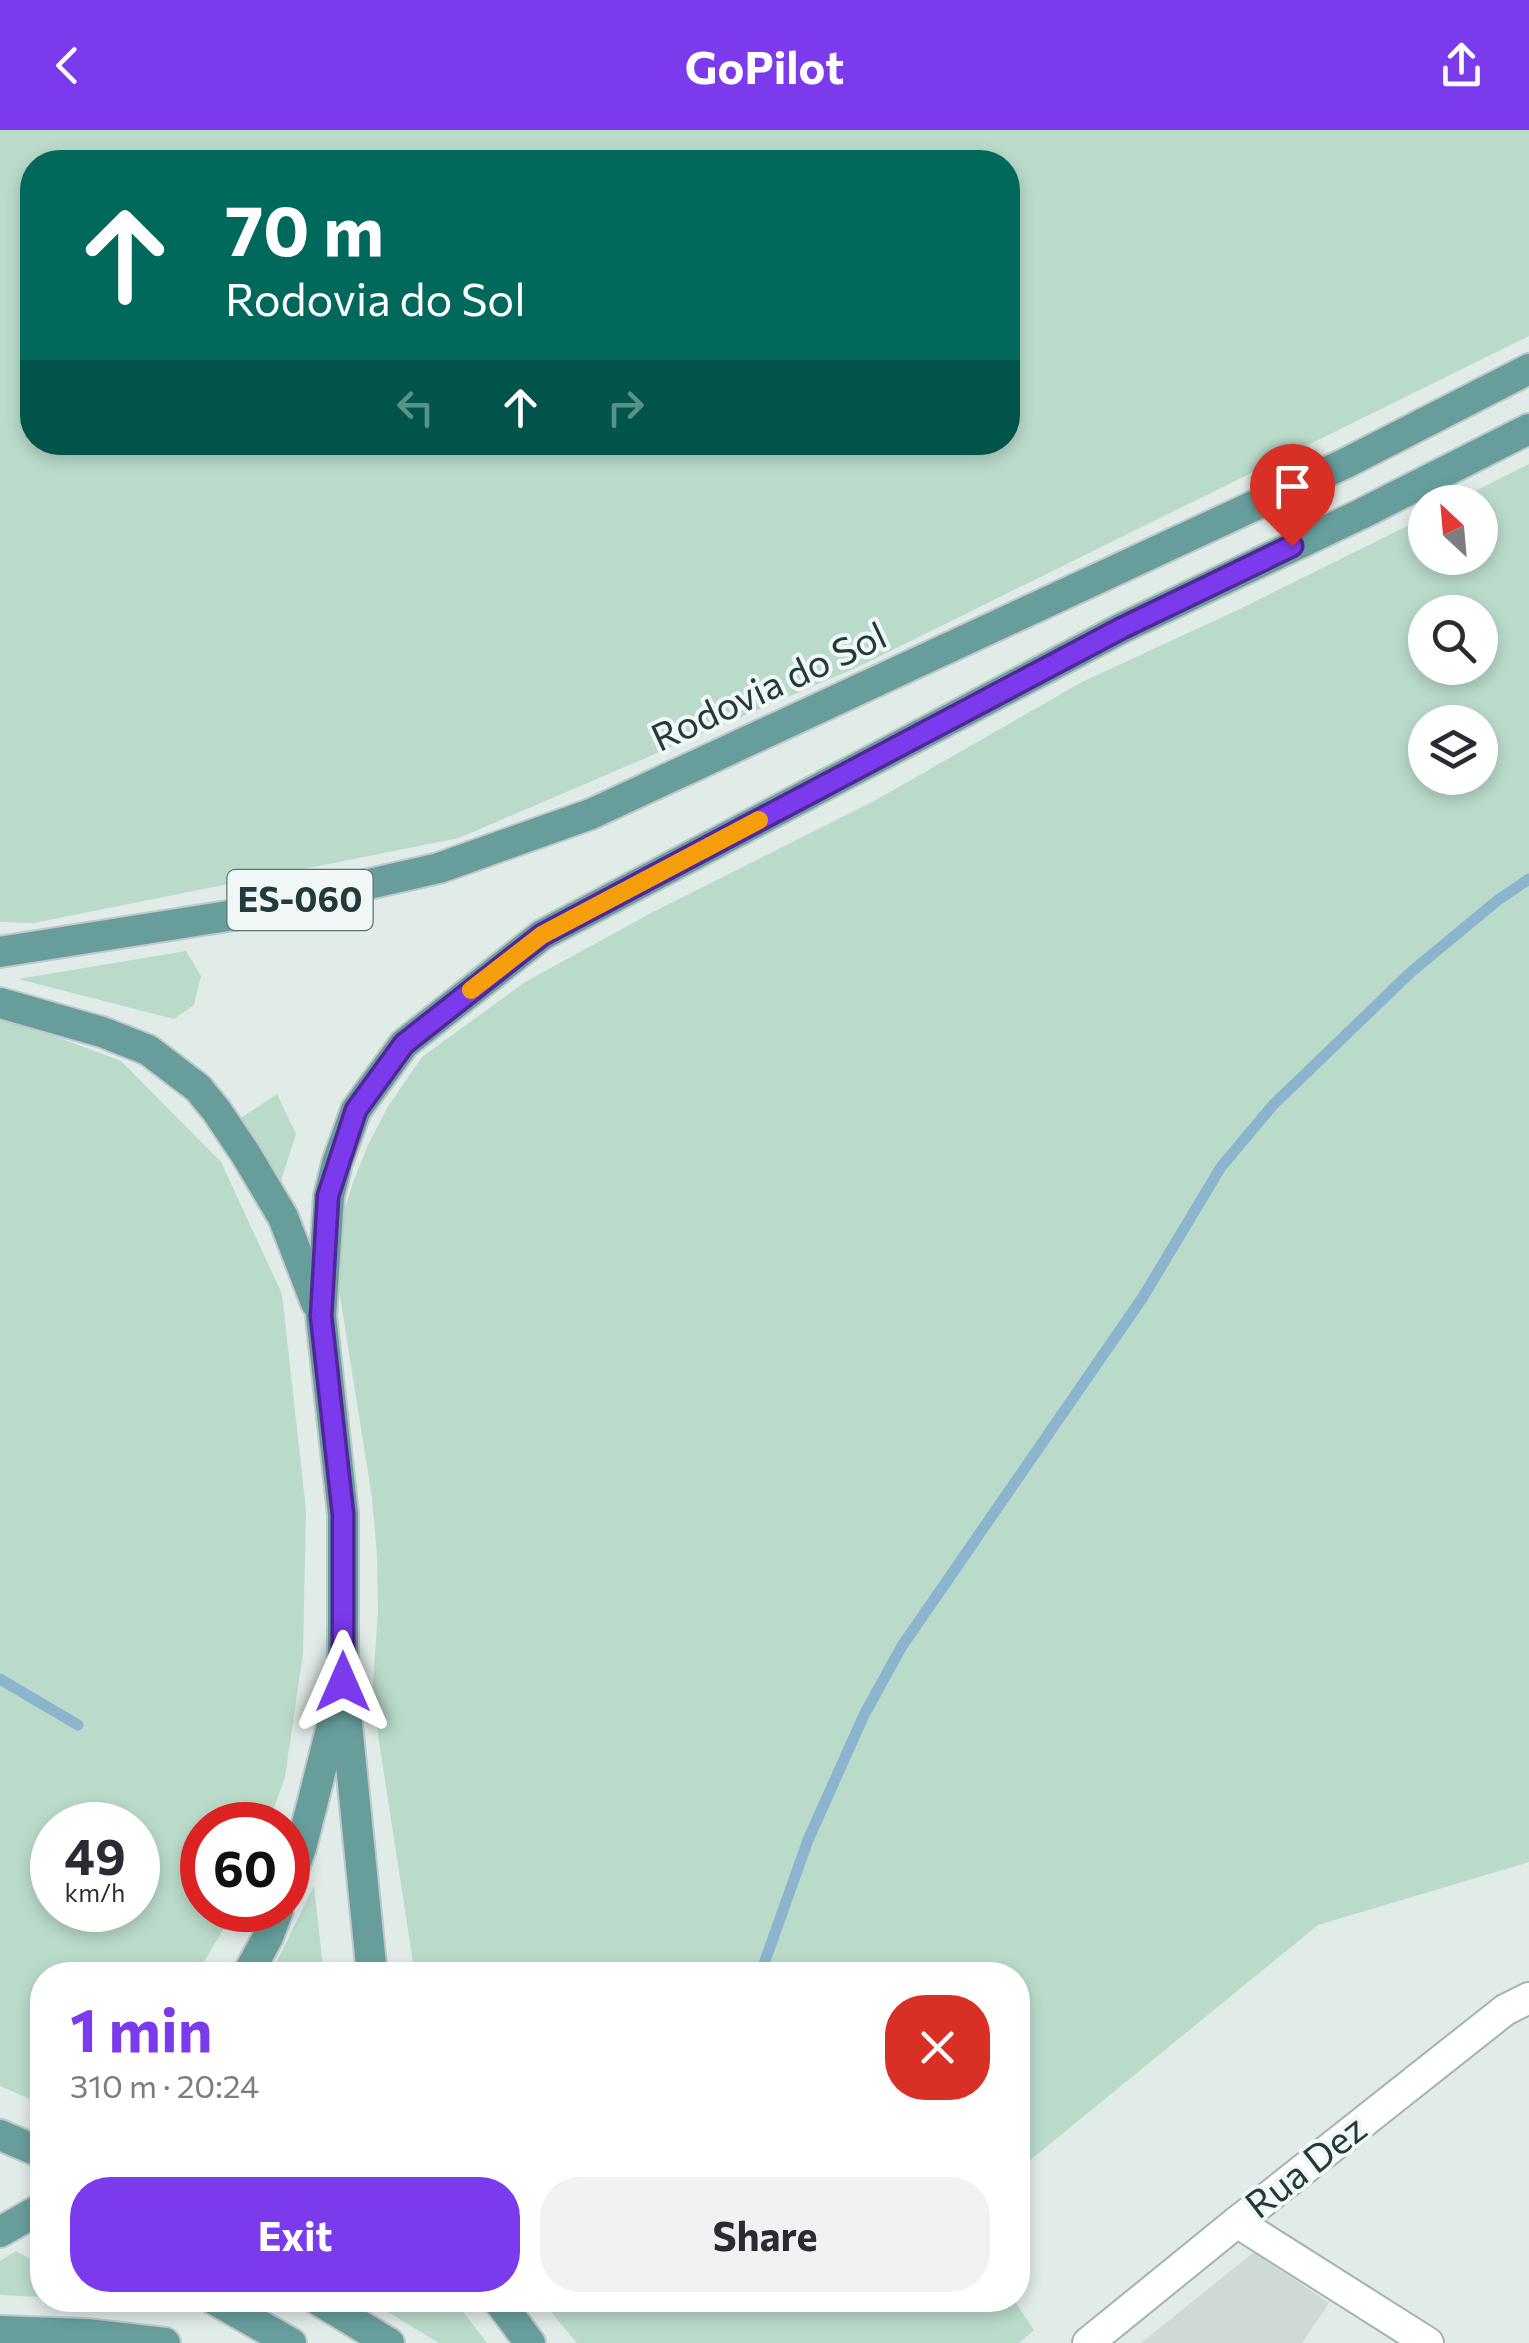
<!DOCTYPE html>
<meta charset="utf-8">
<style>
body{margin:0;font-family:Commissioner,sans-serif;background:#f2f2f3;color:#2b2b33;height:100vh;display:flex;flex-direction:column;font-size:38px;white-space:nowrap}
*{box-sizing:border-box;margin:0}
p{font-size:32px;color:#7c7c81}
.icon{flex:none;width:55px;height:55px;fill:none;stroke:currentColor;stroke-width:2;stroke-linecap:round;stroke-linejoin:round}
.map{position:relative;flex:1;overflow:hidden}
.side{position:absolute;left:30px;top:1832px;width:1000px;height:350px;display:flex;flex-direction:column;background:#fff;border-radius:40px;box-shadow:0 5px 15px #0003}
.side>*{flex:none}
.banner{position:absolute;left:20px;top:20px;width:1000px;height:305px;border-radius:40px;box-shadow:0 5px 15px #0003;background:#00695c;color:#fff;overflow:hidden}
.needle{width:65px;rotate:334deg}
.tools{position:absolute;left:1408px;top:355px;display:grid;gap:20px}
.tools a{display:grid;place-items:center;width:90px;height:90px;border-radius:50%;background:#fff;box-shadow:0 5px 15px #0003;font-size:50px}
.speed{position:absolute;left:30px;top:1672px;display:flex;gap:20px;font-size:50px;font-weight:700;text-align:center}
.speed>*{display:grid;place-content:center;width:130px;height:130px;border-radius:50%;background:#fff;box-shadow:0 5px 15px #0003;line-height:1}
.speed small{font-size:25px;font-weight:400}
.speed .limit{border:15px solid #d22;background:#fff;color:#111}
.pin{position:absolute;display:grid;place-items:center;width:85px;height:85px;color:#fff;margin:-102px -42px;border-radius:50% 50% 50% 0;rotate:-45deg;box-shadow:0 0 10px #0007}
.pin .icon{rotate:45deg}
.me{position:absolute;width:110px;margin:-55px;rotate:0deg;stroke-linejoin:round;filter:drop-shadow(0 0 8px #0008)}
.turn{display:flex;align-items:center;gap:35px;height:210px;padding:0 40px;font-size:45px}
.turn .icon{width:130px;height:130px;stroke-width:2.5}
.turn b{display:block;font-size:70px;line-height:85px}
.lanes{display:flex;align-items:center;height:95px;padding:0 40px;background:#0003;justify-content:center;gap:50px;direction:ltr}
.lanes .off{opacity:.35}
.round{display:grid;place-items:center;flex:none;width:105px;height:105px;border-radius:40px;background:#f2f2f3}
.overview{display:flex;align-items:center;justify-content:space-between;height:170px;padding:0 40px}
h1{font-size:60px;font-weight:700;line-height:75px;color:#7c3aed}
.cta{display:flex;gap:20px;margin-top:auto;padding:20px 40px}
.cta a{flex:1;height:115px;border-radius:40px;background:#7c3aed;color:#fff;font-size:40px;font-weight:700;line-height:115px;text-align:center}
.cta a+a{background:#f2f2f3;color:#2b2b33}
header{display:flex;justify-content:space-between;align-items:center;height:130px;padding:0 40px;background:#7c3aed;color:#fff;font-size:45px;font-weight:700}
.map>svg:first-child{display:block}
.built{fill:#cfdad8}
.green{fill:#badbca;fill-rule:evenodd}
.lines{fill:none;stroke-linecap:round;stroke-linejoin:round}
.stream{stroke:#8bb4ce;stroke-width:11}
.minor-casing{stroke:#a4b2b0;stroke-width:34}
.tertiary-casing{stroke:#a4b2b0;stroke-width:34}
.primary-casing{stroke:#c1c8c8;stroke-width:34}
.minor{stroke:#fff;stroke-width:30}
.tertiary{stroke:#fff;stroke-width:30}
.primary{stroke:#679e9c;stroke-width:30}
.route-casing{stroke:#51269a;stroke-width:25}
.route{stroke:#7c3aed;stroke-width:18}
.slow{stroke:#f59e0b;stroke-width:18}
.labels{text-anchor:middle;stroke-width:8;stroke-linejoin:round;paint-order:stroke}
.shield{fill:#f1f7f6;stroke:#607372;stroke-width:2.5}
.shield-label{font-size:35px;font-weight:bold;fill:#223a39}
.street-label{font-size:38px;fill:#223a39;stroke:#f1f7f6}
</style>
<header><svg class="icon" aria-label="back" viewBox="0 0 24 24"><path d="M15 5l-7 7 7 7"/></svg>GoPilot<svg class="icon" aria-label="share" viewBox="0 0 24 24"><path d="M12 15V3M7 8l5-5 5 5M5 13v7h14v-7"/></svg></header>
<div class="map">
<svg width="1529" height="2213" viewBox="0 0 1529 2213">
<rect width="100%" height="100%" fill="#e1ebe8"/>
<!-- built -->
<path class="built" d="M1254,2122L1329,2173L1302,2213H1141Z"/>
<!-- green -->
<g class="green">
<path d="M0,0H1529V206L860,536L459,708L34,793L0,792ZM32,32H1008V312H32Z"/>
<path d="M1529,334V1732L1318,1795L1018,2040V1845H415L372,1566L378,1482L377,1425L372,1368L334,1128L341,1092L353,1052L368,1015L387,978L422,927L525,852L653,782L876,670L1082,552L1242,478L1425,387V428H1480V372H1453ZM1425,482H1480V538H1425ZM1425,592H1480V648H1425Z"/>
<path d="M186,821L201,846L194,875L174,889L18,849Z"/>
<path d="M0,890L17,892L121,931L221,1032L282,1164L306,1380L303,1523L285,1647L268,1695H202V1780H235L196,1845H42V1974L0,1956ZM52,1695H138V1780H52Z"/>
<path d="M277,964L296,1004L273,1076L223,1000Z"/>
<path d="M314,1756L324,1845H270Z"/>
<path d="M16,2121L42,2136V2167L0,2165V2131Z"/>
<path d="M368,2170H454L487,2213H439Z"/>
<path d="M541,2170H1014L1034,2200L1019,2213H577Z"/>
</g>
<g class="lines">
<!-- stream -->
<g class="stream">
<path d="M0,1549L78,1595"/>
<path d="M760,1845L808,1710L864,1585L902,1516L1143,1167L1221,1037L1273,975L1411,842L1498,770L1529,749"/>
</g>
<!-- minor casing -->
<g class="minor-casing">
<path id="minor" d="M1237,2092L1428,2213"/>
</g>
<!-- tertiary casing -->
<g class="tertiary-casing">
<path id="tertiary" d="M1088,2213L1237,2092L1505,1880L1529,1868"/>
</g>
<!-- primary casing -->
<g class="primary-casing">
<g id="primary">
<path d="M0,822L234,785L439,738L591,684L1346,333L1529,239"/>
<path d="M0,873L102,902L148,920L198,958L216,980L245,1023L283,1087L316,1173"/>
<path d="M345,1574L372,1845"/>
<path d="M288,1754L301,1718L343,1552V1384L321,1186L329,1066L337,1033L356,980L404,914L542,805L1122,498L1361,384L1529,299"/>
<path d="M247,1845L268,1807L278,1780"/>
<path d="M0,2005L42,2023"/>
<path d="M0,2102L42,2078"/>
<path d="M215,2170L291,2213"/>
<path d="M318,2170L389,2213"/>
<path d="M498,2170L530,2213"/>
<path d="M0,2201L86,2204L165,2213"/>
</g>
</g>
<!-- minor -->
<use href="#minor" class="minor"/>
<!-- tertiary -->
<use href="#tertiary" class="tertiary"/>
<!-- primary -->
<use href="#primary" class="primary"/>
</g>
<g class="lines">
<!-- route casing -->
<g class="route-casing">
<path id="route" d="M343,1552V1384L321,1186L328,1066L356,980L404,914L542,805L1122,498L1292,416"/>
</g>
<!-- route -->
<use href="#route" class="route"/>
<!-- slow -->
<path class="slow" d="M471,860L542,805L759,690"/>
</g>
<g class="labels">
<!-- shield labels -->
<rect class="shield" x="227.5" y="740" width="145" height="60" rx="8"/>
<g class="shield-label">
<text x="300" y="782">ES-060</text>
</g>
<!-- street labels -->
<g class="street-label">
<text transform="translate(769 557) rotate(-25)" y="13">Rodovia do Sol</text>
<text transform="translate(1306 2037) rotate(-38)" y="13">Rua Dez</text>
</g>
</g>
</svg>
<div class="tools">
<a><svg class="needle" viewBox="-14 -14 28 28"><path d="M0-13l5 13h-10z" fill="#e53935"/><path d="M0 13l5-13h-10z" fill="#7c7c81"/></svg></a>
<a><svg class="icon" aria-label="search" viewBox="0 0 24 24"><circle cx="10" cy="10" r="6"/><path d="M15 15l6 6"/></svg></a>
<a><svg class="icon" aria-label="layers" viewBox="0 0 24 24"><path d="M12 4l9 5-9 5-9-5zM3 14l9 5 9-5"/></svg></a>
</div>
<div class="speed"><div>49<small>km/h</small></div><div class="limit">60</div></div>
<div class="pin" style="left:1292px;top:416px;background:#d93025"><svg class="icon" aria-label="arrive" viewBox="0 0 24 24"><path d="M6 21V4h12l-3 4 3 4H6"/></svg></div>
<svg class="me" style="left:343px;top:1552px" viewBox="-20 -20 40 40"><path d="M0-17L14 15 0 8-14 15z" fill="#7c3aed" stroke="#fff" stroke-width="4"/></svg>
<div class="banner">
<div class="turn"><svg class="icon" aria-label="ahead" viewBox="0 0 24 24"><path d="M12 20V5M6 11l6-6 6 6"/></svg><div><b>70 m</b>Rodovia do Sol</div></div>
<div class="lanes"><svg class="icon off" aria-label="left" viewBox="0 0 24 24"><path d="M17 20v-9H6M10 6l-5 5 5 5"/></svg><svg class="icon" aria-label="ahead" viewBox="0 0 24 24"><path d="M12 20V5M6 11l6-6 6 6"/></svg><svg class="icon off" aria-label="right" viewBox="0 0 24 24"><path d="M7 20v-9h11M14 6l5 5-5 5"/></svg></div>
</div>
<section class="side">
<div class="overview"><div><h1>1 min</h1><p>310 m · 20:24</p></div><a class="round" style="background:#d93025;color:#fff"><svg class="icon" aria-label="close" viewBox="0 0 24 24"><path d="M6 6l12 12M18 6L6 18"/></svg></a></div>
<div class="cta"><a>Exit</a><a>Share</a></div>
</section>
</div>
